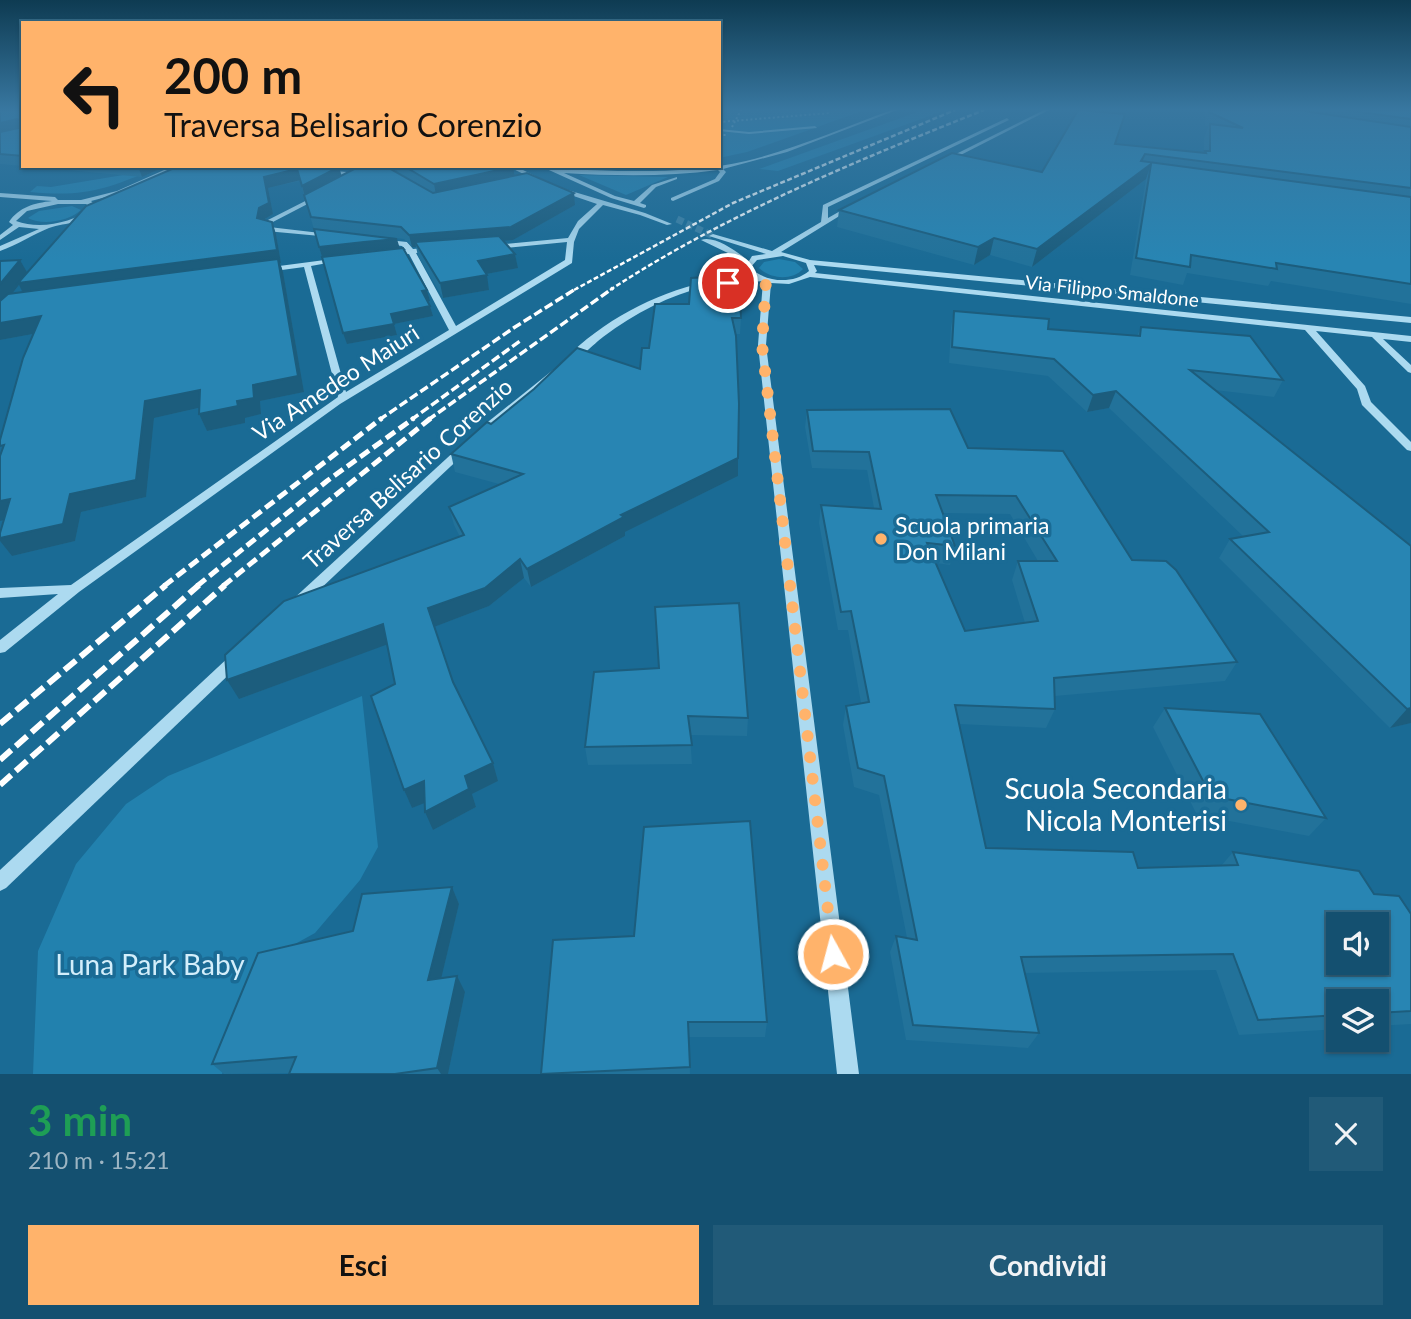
<!DOCTYPE html>
<html lang="it">
<meta charset="utf-8">
<style>
body{margin:0;font-family:Lato,sans-serif;background:#215a78;color:#f1f3f6;height:100vh;display:flex;flex-direction:column;font-size:26px;white-space:nowrap}
*{box-sizing:border-box;margin:0}
p{font-size:23px;color:#9db5c3}
.icon{flex:none;width:38px;height:38px;fill:none;stroke:currentColor;stroke-width:2;stroke-linecap:round;stroke-linejoin:round}
.map{position:relative;height:1074px;overflow:hidden}
.panel{display:flex;flex-direction:column;background:#145070;flex:1}
.panel>*{flex:none}
.top-card{position:absolute;left:21px;top:21px;width:700px;height:147px;border-radius:0px;box-shadow:0 2px 5px #0004,0 0 0 2px #336783;background:#ffb36b;color:#111;overflow:hidden}
.buttons{position:absolute;left:1326px;top:912px;display:grid;gap:14px}
.buttons a{display:grid;place-items:center;width:63px;height:63px;border-radius:0px;background:#145070;box-shadow:0 2px 5px #0004,0 0 0 2px #336783;font-size:35px}
.pin{position:absolute;display:grid;place-items:center;width:60px;height:60px;color:#fff;margin:-30px;border:4px solid #fff;border-radius:50%;box-shadow:0 2px 7px #0007}
.me{position:absolute;width:77px;margin:-38px;rotate:353deg;stroke-linejoin:round;filter:drop-shadow(0 0 5px #0008)}
.turn{display:flex;align-items:center;gap:24px;height:147px;padding:0 28px;font-size:32px}
.turn .icon{width:91px;height:91px;stroke-width:2.5}
.turn b{display:block;font-size:49px;line-height:60px}
.round{display:grid;place-items:center;flex:none;width:74px;height:74px;border-radius:0px;background:#215a78}
.summary{display:flex;align-items:center;justify-content:space-between;height:119px;padding:0 28px}
h1{font-size:42px;font-weight:700;line-height:52px;color:#1e9e55}
.cta{display:flex;gap:14px;margin-top:auto;padding:14px 28px}
.cta a{flex:1;height:80px;border-radius:0px;background:#ffb36b;color:#111;font-size:28px;font-weight:700;line-height:80px;text-align:center}
.cta a+a{background:#215a78;color:#f1f3f6}
.map>svg:first-child{display:block}
.green{fill:#2281ae}
.lines{fill:none;stroke-linecap:round;stroke-linejoin:round}
.stream{fill:#9fd8f2;fill-rule:evenodd}
.minor-tunnel{stroke:#3c81a5;stroke-width:7;stroke-dasharray:7 3.5;stroke-linecap:butt}
.path{stroke:#acdaf0;stroke-width:2;stroke-dasharray:2 2.5;stroke-linecap:butt}
.minor{fill:#acdaf0;fill-rule:evenodd}
.rail-far3{stroke:#fff;stroke-width:2.5;stroke-dasharray:5 2.5;stroke-linecap:butt}
.rail-far2{stroke:#fff;stroke-width:3.5;stroke-dasharray:9 3.5;stroke-linecap:butt}
.rail-far1{stroke:#fff;stroke-width:5;stroke-dasharray:11 5;stroke-linecap:butt}
.rail{stroke:#fff;stroke-width:6;stroke-dasharray:15 6;stroke-linecap:butt}
.wall{fill:#22729a;fill-rule:evenodd}
.shaded-wall{fill:#1c5d7d}
.building{fill:#2885b3;stroke:#1c5d7d;stroke-width:2;fill-rule:evenodd}
.route{stroke:#ffb36b;stroke-width:12;stroke-dasharray:0 21.6}
.poi-dot{fill:#ffb36b;stroke:#1a6b95;stroke-width:2.5}
.labels{text-anchor:middle;stroke-width:7;stroke-linejoin:round;paint-order:stroke}
.far-street-label{font-size:19px;fill:#fff;stroke:#1a6b95}
.street-label{font-size:23px;fill:#fff;stroke:#1a6b95}
.poi-label{font-size:23px;fill:#fff;stroke:#1a6b95;text-anchor:start}
.near-poi-label{font-size:28px;fill:#fff;stroke:#1a6b95;text-anchor:end}
.near-park-label{font-size:28px;fill:#d3eefb;stroke:#1a6b95}
</style>
<div class="map">
<svg width="1411" height="1074" viewBox="0 0 1411 1074">
<rect width="100%" height="100%" fill="#1a6b95"/>
<!-- green -->
<g class="green">
<path d="M719,110H865L747,152L719,158Z"/>
<path d="M923,110H946L778,171L759,169Z"/>
<path d="M153,170C103,190 85,197 30,192L37,186L51,187Z"/>
<path d="M579,175L668,177L626,195Z"/>
<path d="M72,206L81,210C69,221 43,226 28,218L39,211Z"/>
<path d="M779,259L795,262L803,269C792,281 770,279 759,268L764,262Z"/>
<path d="M362,696L378,847L360,880L315,933L266,960L222,1074H33L38,951L76,864L126,804L168,776Z"/>
</g>
<g class="lines">
<!-- stream -->
<path class="stream" d="M815,126L817,128L749,134L719,131V129L749,132Z"/>
<!-- minor-tunnel -->
<path class="minor-tunnel" d="M677,219L713,236"/>
<!-- path -->
<g class="path">
<path d="M719,122L830,113"/>
<path d="M732,127L741,110"/>
<path d="M719,135H728"/>
</g>
<!-- minor -->
<g class="minor">
<path d="M892,110H897L787,152L723,169L726,172L719,181L673,201L671,200V198L715,179L720,172L718,170C667,177 616,176 564,173L615,196L634,201L652,185L677,177V179L656,187L640,203L646,205V207L644,208L611,198L540,166H548L555,169C620,171 684,175 746,161C796,149 844,127 892,110Z"/>
<path d="M1044,110H1049L945,163L940,162Z"/>
<path d="M1007,118L1009,120L828,207V218L849,206L854,207L781,252L810,260L1411,317V323L814,265L817,271L815,273L1411,336V342L1383,339L1411,365V373L1408,372L1372,337L1316,331L1365,386L1371,402L1411,442V451L1407,450L1362,405L1357,389L1305,330L810,277L789,284L771,283L766,345L859,1074H837L758,345L763,281L720,285V281L752,277L742,268L745,265L730,254L701,240C715,235 737,252 749,261L752,256L766,254L709,236L713,234L772,251L821,222L823,205ZM783,256L806,263L809,271C792,285 766,282 750,268L757,260Z"/>
<path d="M173,166H181L121,193L91,201L99,208C88,224 66,222 49,228C34,234 17,245 0,251V246L39,229L19,227L0,240V235L13,225L9,222C19,207 34,203 52,201L0,197V193L55,197L58,200H81L117,191ZM58,204H86L92,208C72,223 40,230 16,221L27,211Z"/>
<path d="M393,166H406L358,177L321,172L324,170L358,173Z"/>
<path d="M507,166H515L541,179L536,180Z"/>
<path d="M561,188L645,213L672,224L667,225L640,215L603,205L579,229L574,242L572,263L340,404L79,592L5,652L0,653V640L58,594L0,598V588L71,585L338,397L304,267L267,272L263,270L264,268L340,258L344,260L311,266L346,392L449,330L409,254L386,256V252L406,250L402,246L379,243V239L407,242L413,249L436,247V251L416,253L456,326L565,260L567,242L494,249L490,247L494,245L568,238L578,221L597,204L559,191Z"/>
<path d="M319,194L321,197L269,224V227L329,234L333,236L331,237L266,231L263,229L264,222Z"/>
<path d="M705,282L709,284L708,286C669,295 635,313 603,337C593,344 579,362 567,361L565,359C602,321 654,294 705,282Z"/>
<path d="M553,370L556,371V375L482,437H474L473,435L474,433Z"/>
<path d="M462,447L467,450L466,452L301,607H291L289,604L291,601L458,448Z"/>
<path d="M236,653L241,655L243,659L241,663L6,888L0,891V870L231,655Z"/>
</g>
<!-- rail-far3 -->
<g class="rail-far3">
<path d="M574,290L733,203L955,110"/>
<path d="M610,290C726,214 856,161 984,110"/>
</g>
<!-- rail-far2 -->
<g class="rail-far2">
<path d="M379,420L515,327L577,288"/>
<path d="M411,420L520,341"/>
<path d="M428,420L613,288"/>
</g>
<!-- rail-far1 -->
<g class="rail-far1">
<path d="M164,586L382,418"/>
<path d="M197,586L327,481L414,418"/>
<path d="M223,586L431,418"/>
</g>
<!-- rail -->
<g class="rail">
<path d="M0,724L166,585"/>
<path d="M0,760L199,585"/>
<path d="M0,785L225,585"/>
</g>
</g>
<!-- wall -->
<g class="wall">
<path d="M0,110H23V166L0,164Z"/>
<path d="M1205,110H1411V304L1271,281L1268,286L1187,273L1183,285L1130,275L1146,179L1032,267L990,255L974,265L837,227L839,210L1042,172L1115,144L1204,153V138L1208,127L1205,125Z"/>
<path d="M24,166H166L142,177Z"/>
<path d="M179,166H386L428,190L397,171L396,166H512L514,176L574,193L575,205L513,240H503L515,254L518,268L486,274L489,290L443,298L418,256L416,247H412L404,239L324,230L399,248L427,290L430,301H428L430,306L433,316L394,324L397,335L347,344L300,181L268,188L273,214L263,220L276,234L281,263H280L283,272L304,392L260,401L261,414L245,418V423L207,431L199,414V408L154,418L146,497L81,512L75,541L12,556L0,541V533L4,520L0,521V456L33,334L0,340V261L20,260L27,273ZM340,169L353,170L341,176ZM389,250L333,256L367,251ZM19,285L23,292L13,293Z"/>
<path d="M655,304L741,318L740,334H735L738,476L625,532V536L531,587L524,578L489,606L434,627L453,682L493,763L498,781L472,794L476,807L433,830L425,802L412,808L404,790L395,684L387,644L239,699L460,537L454,525L449,507L499,484L455,472L451,454L491,424L640,369L649,348Z"/>
<path d="M954,311L1048,329L1137,336L1141,327L1283,380L1274,397L1215,390L1411,546V723L1390,728L1219,558L1230,539L1244,537L1109,408L1087,412L1048,376L949,363L951,327Z"/>
<path d="M807,410L968,448L1132,560L1237,662L1225,681L1055,696V709L1046,728L959,724L986,848L1138,868L1221,866L1233,852L1374,894L1411,914V1024L1377,1026V1001H1339V1029L1239,1035L1216,970L1024,973L1039,1033L1028,1048L906,1040L890,952L896,936L907,938L879,795L854,787L843,725L846,706L861,703L848,630H838L819,523L821,505L874,508L867,470L812,468L805,427ZM943,513L1010,514L1038,561H1018L1012,580L1025,623L965,631L936,563L950,565L955,546Z"/>
<path d="M594,672L748,718L747,736L690,735L692,764L588,765L585,747Z"/>
<path d="M1165,708L1326,818L1309,836L1197,815L1153,727Z"/>
<path d="M452,887L459,904L441,979L465,992L448,1074H289V1073L224,1074L212,1064L353,931Z"/>
<path d="M553,940L767,1022L765,1037H689L690,1074H541Z"/>
</g>
<!-- shaded-wall -->
<g class="shaded-wall">
<path d="M17,119L22,128L0,135V123Z"/>
<path d="M1145,154L1140,168L1151,164L1146,179L1032,267L1037,249L1141,161Z"/>
<path d="M138,166H166L142,177Z"/>
<path d="M339,167L342,178L305,197L302,186Z"/>
<path d="M513,167L515,178L436,195L434,184Z"/>
<path d="M297,169L301,180L268,188L273,214L263,220L257,218L264,177Z"/>
<path d="M574,193L575,205L513,240L418,247L415,242L416,247H412L409,235Z"/>
<path d="M272,222L276,234L281,263H280L283,272L304,392L260,401L261,414L245,418V423L207,431L199,414L238,406L25,297L19,285L0,309V284L20,260L28,274Z"/>
<path d="M994,238L990,255L974,265L978,247Z"/>
<path d="M397,239L400,249L367,251L322,257L319,247L364,242Z"/>
<path d="M515,254L518,268L481,275L478,261Z"/>
<path d="M487,275L489,290L443,298L440,283Z"/>
<path d="M427,290L430,301L425,302L422,291Z"/>
<path d="M430,306L433,316L394,324L391,314Z"/>
<path d="M41,316L49,331L0,340V323Z"/>
<path d="M394,324L397,335L347,344L343,333Z"/>
<path d="M200,390L207,406L154,418L146,497L81,512L75,541L12,556L0,541V538L70,494L145,401Z"/>
<path d="M1116,391L1109,408L1087,412L1093,395Z"/>
<path d="M738,458V476L625,532V536L531,587L527,569L621,515Z"/>
<path d="M10,499L23,516L0,521V501Z"/>
<path d="M520,559L524,578L489,606L434,627L428,608Z"/>
<path d="M383,624L391,643L239,699L227,680Z"/>
<path d="M1411,708V723L1390,728L1407,709Z"/>
<path d="M493,763L498,781L472,794L476,807L433,830L425,812L465,776Z"/>
<path d="M424,781L432,800L412,808L404,790Z"/>
<path d="M452,887L459,904L437,996L428,980Z"/>
<path d="M457,976L465,992L448,1074H441L437,1068Z"/>
</g>
<!-- building -->
<g class="building">
<path d="M0,110H23V156L0,154V132L19,128L21,121L17,119L0,123Z"/>
<path d="M1078,110L1125,114L1115,144L1206,153L1205,151H1210V124L1243,128L1209,112V110H1298L1411,127V188L1145,154L1141,161L1411,197V284L1276,263L1277,269L1191,255L1190,267L1136,258L1151,164L1037,249L994,238L978,247L839,210L952,153L1042,172Z"/>
<path d="M1345,110H1411V119Z"/>
<path d="M179,166L339,167L302,186L297,169L264,177L269,203L259,208L257,218L272,222L277,250L18,283L86,206Z"/>
<path d="M365,166H385L433,193L527,173L574,193L511,227L409,235L401,227L311,217L304,195L358,167Z"/>
<path d="M404,166H512L513,167L434,184Z"/>
<path d="M314,229L397,239L364,242L319,247Z"/>
<path d="M499,236L515,254L478,261L487,275L440,283L415,242Z"/>
<path d="M403,248L427,290L422,291L430,306L391,314L394,324L343,333L322,257Z"/>
<path d="M278,259L298,376L253,385L254,398L237,401L238,406L199,414L200,390L145,401L136,480L70,494L63,524L0,538V533L10,499L0,501V456L4,445L0,446V440L23,358L41,316L0,323V301L8,294Z"/>
<path d="M20,260L0,284V261Z"/>
<path d="M739,275L741,318H732L736,336L739,404L738,458L621,515L624,517L527,569L520,559L485,588L428,608L453,682L493,763L465,776L469,789L425,812L424,781L404,790L371,696L395,684L383,624L227,680L225,655L284,601L464,535L449,507L523,474L451,454L487,422L491,424L534,389L577,348L640,369L642,348H649L655,304H689L691,278Z"/>
<path d="M954,311L1049,319L1048,329L1140,336L1141,327L1250,336L1283,380L1190,370L1411,546V708L1407,709L1230,539L1269,532L1116,391L1093,395L1054,359L952,347Z"/>
<path d="M950,409L968,448L1063,451L1132,560L1166,561L1176,570L1237,662L1054,678L1055,709L955,705L986,848L1133,852L1138,868L1238,865L1233,852L1359,871L1374,894L1399,896L1411,914V1011L1377,1013V1001H1339V1015L1258,1020L1233,954L1021,957L1039,1033L913,1025L896,936L917,940L884,776L858,768L846,706L869,702L851,611L841,612L821,505L881,509L869,452L813,451L807,410ZM936,495L1016,496L1057,561H1018L1038,621L965,631L927,543L955,546ZM1339,924H1377V962H1339Z"/>
<path d="M739,603L748,718L688,716L692,745L585,747L594,672L659,668L655,607Z"/>
<path d="M1165,708L1260,714L1326,818L1211,796Z"/>
<path d="M750,821L767,1022H688L690,1067L541,1074L553,940L634,936L644,827Z"/>
<path d="M452,887L428,980L457,976L437,1068L395,1074H289L296,1057L212,1064L258,953L353,931L362,894Z"/>
</g>
<!-- sky -->
<linearGradient id="sky" x2="0" y2="1"><stop stop-color="#0e3b52"/><stop offset="0.42" stop-color="#3877a0"/><stop offset="1" stop-color="#3877a0" stop-opacity="0"/></linearGradient>
<rect width="1411" height="260" fill="url(#sky)"/>
<g class="lines">
<!-- route -->
<path class="route" d="M728,283L766,280L762,345L833,954"/>
</g>
<!-- markers -->
<g class="poi-dot">
<circle cx="881" cy="539" r="7"/>
<circle cx="1241" cy="805" r="7"/>
</g>
<g class="labels">
<!-- far-street labels -->
<g class="far-street-label">
<text transform="translate(1112 291) rotate(6)" y="7">Via Filippo Smaldone</text>
</g>
<!-- street labels -->
<g class="street-label">
<text transform="translate(336 383) rotate(-33)" y="8">Via Amedeo Maiuri</text>
<text transform="translate(408 474) rotate(-42)" y="8">Traversa Belisario Corenzio</text>
</g>
<!-- poi labels -->
<g class="poi-label">
<text x="895" y="534">Scuola primaria<tspan x="895" dy="26">Don Milani</tspan></text>
</g>
<!-- near-poi labels -->
<g class="near-poi-label">
<text x="1227" y="799">Scuola Secondaria<tspan x="1227" dy="32">Nicola Monterisi</tspan></text>
</g>
<!-- near-park labels -->
<g class="near-park-label">
<text x="150" y="975">Luna Park Baby</text>
</g>
</g>
</svg>
<div class="buttons">
<a><svg class="icon" aria-label="sound" viewBox="0 0 24 24"><path d="M4 9h4l5-4v14l-5-4H4zM17 9q2 3 0 6"/></svg></a>
<a><svg class="icon" aria-label="layers" viewBox="0 0 24 24"><path d="M12 4l9 5-9 5-9-5zM3 14l9 5 9-5"/></svg></a>
</div>
<div class="pin" style="left:728px;top:283px;background:#d93025"><svg class="icon" aria-label="arrive" viewBox="0 0 24 24"><path d="M6 21V4h12l-3 4 3 4H6"/></svg></div>
<svg class="me" style="left:833px;top:954px" viewBox="-20 -20 40 40"><circle r="17" fill="#ffb36b" stroke="#fff" stroke-width="3"/><path d="M0-11L8 9 0 5-8 9z" fill="#fff"/></svg>
<div class="top-card">
<div class="turn"><svg class="icon" aria-label="left" viewBox="0 0 24 24"><path d="M17 20v-9H6M10 6l-5 5 5 5"/></svg><div><b>200 m</b>Traversa Belisario Corenzio</div></div>
</div>
</div>
<section class="panel">
<div class="summary"><div><h1>3 min</h1><p>210 m · 15:21</p></div><a class="round"><svg class="icon" aria-label="close" viewBox="0 0 24 24"><path d="M6 6l12 12M18 6L6 18"/></svg></a></div>
<div class="cta"><a>Esci</a><a>Condividi</a></div>
</section>
